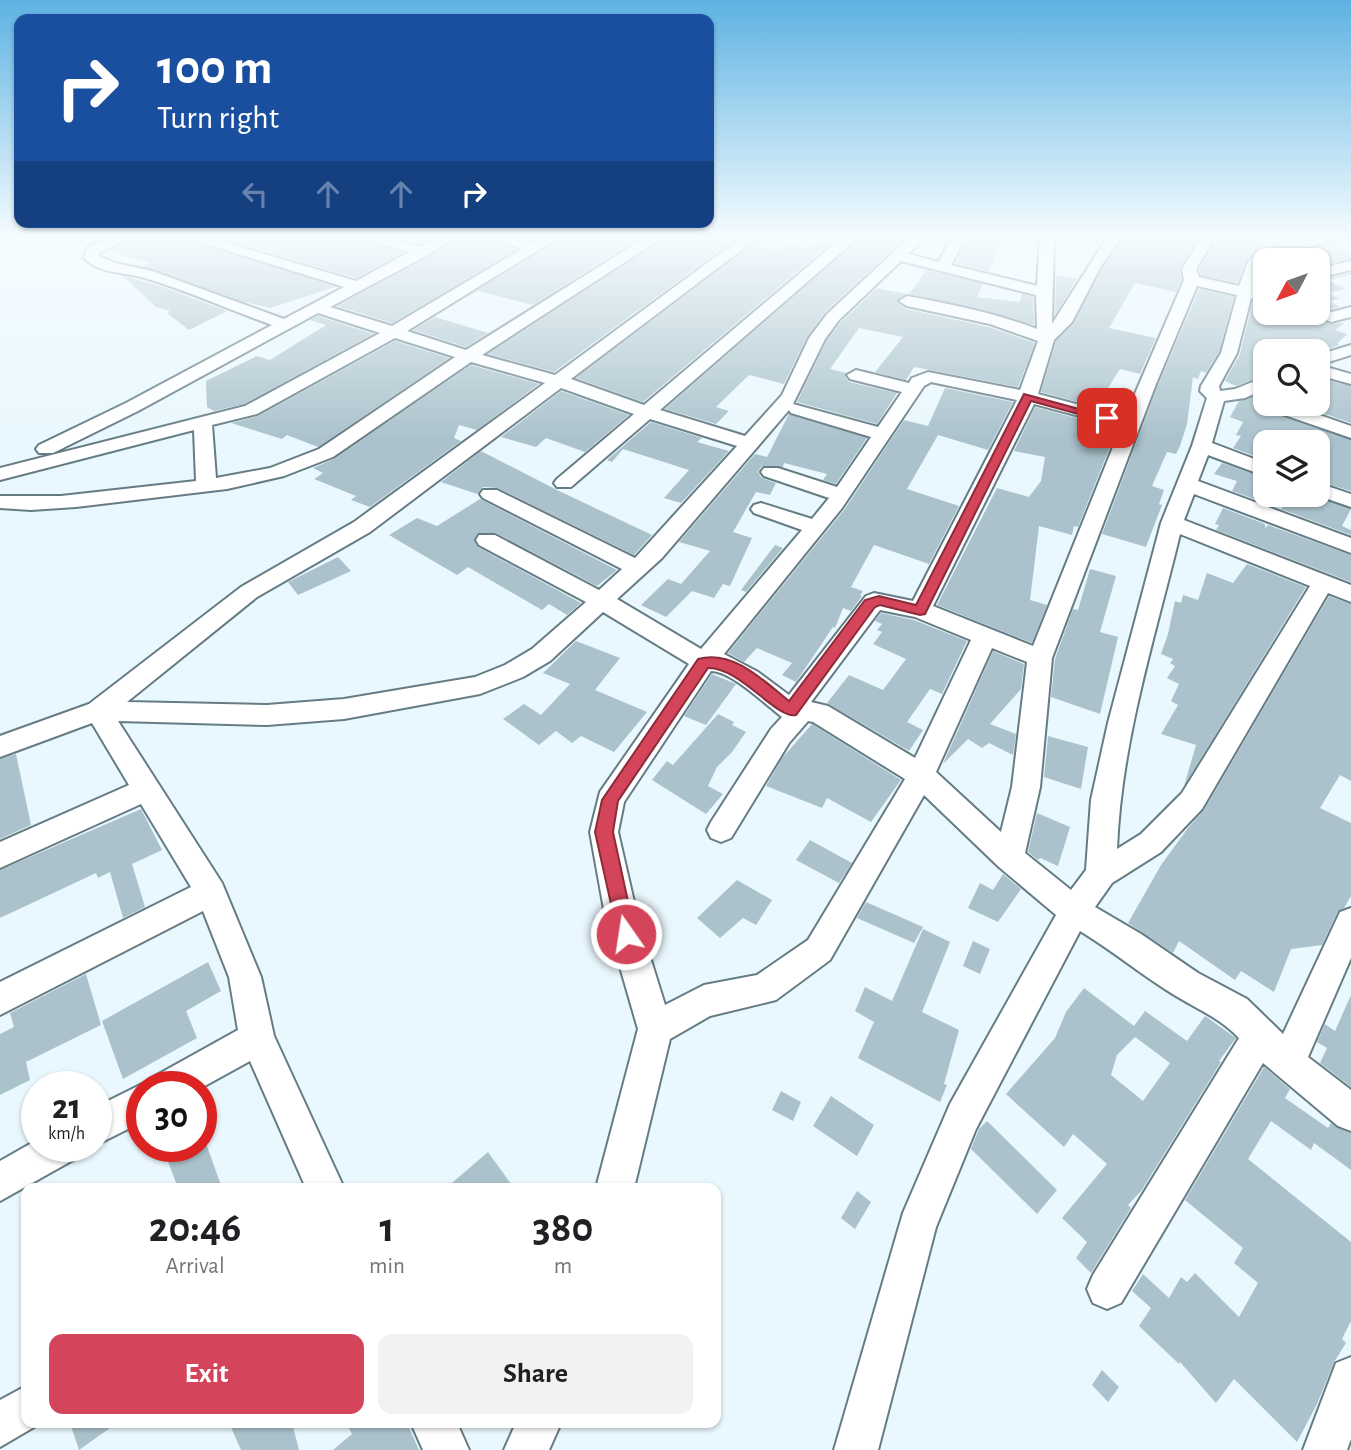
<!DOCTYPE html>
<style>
body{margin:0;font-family:"Alegreya Sans",sans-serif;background:#f2f2f2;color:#202124;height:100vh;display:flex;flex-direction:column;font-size:26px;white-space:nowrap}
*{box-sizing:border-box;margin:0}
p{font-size:23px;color:#757577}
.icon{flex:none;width:38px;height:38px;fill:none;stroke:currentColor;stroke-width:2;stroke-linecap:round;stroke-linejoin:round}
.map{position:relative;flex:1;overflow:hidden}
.details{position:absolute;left:21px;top:1183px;width:700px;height:245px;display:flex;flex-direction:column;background:#fff;border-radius:14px;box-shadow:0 2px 5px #0004}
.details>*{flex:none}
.guide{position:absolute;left:14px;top:14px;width:700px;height:214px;border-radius:14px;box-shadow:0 2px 5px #0004;background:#1a4fa0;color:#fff;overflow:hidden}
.needle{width:46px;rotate:229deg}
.fabs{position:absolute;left:1253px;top:248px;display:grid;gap:14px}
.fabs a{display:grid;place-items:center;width:77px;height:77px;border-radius:14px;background:#fff;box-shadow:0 2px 5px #0004;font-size:35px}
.speed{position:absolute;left:21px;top:1071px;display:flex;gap:14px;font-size:35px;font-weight:700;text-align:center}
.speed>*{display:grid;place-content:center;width:91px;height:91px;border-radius:50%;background:#fff;box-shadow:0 2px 5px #0004;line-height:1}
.speed small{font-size:18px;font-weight:400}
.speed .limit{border:10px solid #d22;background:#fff;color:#111}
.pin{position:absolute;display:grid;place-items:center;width:60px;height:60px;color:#fff;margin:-30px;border-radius:14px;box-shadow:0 4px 10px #0006}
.me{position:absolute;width:77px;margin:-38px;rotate:347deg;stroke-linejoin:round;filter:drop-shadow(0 0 5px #0008)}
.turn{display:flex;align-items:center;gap:24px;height:147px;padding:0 28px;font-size:32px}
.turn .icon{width:91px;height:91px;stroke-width:2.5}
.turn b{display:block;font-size:49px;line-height:60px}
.lanes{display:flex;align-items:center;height:66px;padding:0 28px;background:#0003;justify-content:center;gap:35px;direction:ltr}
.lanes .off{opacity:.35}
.eta{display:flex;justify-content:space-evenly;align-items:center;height:119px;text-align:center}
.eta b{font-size:42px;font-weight:700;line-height:49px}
.button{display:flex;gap:14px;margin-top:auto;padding:14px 28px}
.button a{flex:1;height:80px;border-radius:14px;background:#d4445a;color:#fff;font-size:28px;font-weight:700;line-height:80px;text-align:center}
.button a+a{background:#f2f2f2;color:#202124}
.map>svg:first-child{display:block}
.building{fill:#abc2cc;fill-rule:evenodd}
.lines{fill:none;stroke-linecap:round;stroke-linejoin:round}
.minor-casing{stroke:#667c85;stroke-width:4}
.minor{fill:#fff;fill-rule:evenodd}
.route{fill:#d4445a;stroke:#8a2c3a;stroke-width:2}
</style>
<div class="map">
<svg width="1351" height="1450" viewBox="0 0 1351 1450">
<rect width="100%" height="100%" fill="#e9f8fe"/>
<!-- building -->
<g class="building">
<path d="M136,236H179L335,287L270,308L244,302L141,266L151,263L109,251Z"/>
<path d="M214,236H355L402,253L356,278Z"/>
<path d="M460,236H482L516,250L392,323L337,306L429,257Z"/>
<path d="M564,236H642L533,305L478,291L462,300Z"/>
<path d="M668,236H720L734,240L554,372L488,354Z"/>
<path d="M863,236H907L825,312L807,337L784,384L749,375L716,407L729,411L716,424L665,409Z"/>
<path d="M968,236H1004L988,271L955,263Z"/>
<path d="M1124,236H1199L1180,268L1181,280L1176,292L1135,283L1109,328L1156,338L1140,374L1120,369L1096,407L1041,392L1056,341L1074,323L1103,267Z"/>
<path d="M1215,236H1246L1261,240L1246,260L1237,283L1201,275L1199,269L1216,240Z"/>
<path d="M1337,236H1348L1331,249L1351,253V259L1318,266V261H1267L1277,248L1311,249Z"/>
<path d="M819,242L830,244L643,402L576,378L753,244L781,251L790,244L808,248Z"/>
<path d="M927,270L983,284L977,297L1020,302L1022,294L1033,297L1034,325L973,307L909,294Z"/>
<path d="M1351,273V275L1327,280L1346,289L1329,293L1340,299L1329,301L1340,307L1332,309L1318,306V280Z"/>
<path d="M1056,275L1077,279L1055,315Z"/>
<path d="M123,276L160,286L227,311L189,330L167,313L170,311L156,307Z"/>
<path d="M877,288L906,294L897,302L906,309L989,327L1035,343L1018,387L914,367L906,380L875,372L903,337L859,328L830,369L846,373L845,377L849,382L897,393L877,424L797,402L827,340L841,322Z"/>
<path d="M1199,289L1234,297L1219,352L1206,373L1201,371L1198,379L1193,377L1187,424L1180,446L1176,454L1167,452L1152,486L1164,490L1159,504L1162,505L1146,547L1102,534L1158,385Z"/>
<path d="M1253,301L1265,304V313H1308L1330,324L1344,323L1335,330L1347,334L1337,344L1340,345L1318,352H1265V375L1236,386L1225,381L1240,354Z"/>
<path d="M318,316L373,334L244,404L214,411L207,407L206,381L257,356L270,360L326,325L310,320Z"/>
<path d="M435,317L488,333L466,347L413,330Z"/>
<path d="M395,341L449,358L318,447L287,435L282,439L231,423L258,416Z"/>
<path d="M471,365L539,384L477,430L459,425L454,438L461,441L370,507L351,500L356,496L314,479L323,473L313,468L334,459Z"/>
<path d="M1318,378L1351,386V423L1297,404H1318Z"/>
<path d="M945,388L1013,402L988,450L938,435L907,489L959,506L929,564L874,545L851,587L863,591L860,596H862L851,611L843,608L835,628L833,627L796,682L782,675L792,663L757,648L744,662L728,653L844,510L904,420L928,426Z"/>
<path d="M561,391L629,415L585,452L546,438L536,447L501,437Z"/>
<path d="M1265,392V397L1258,404L1263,410L1351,440V491L1318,481V443H1265V460L1233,448L1241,436L1236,435L1243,422L1230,417L1239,401Z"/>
<path d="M1035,407L1117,429L1078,527L1074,526L1072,535L1039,526L1030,600L1047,605L1032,643L937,605L997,488L1029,497L1041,481L1045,457L1014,451Z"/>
<path d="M789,414L867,438L836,484L823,480L827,474L784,463L783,467L762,466L758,472L762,478L776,483L770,495L756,492L733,532L752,538L730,586L723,584L714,598L692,591L666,617L641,605L668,579L681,584L710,551L679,542L755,454L767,457Z"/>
<path d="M651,422L702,438L697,442L729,451L681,503L664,498L689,470L623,449L612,462L607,460Z"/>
<path d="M481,451L557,490L652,535L634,555L498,488L483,487L477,494L441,482Z"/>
<path d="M1222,463L1265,478V503L1232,491L1237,481L1214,474Z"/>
<path d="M1292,495H1314L1351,509L1342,526L1351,530V535L1281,509Z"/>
<path d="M480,499L482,500L617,570L597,586L496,533L477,534L474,541L478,547L581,603L567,615L549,604L542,610L468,567L457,575L389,535L417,518L437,526Z"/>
<path d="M1223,508L1265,524V528L1268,525L1351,555V582L1216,530L1219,525L1215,524Z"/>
<path d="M775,545L783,548L746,592L741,590Z"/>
<path d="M338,557L351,571L298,595L288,582Z"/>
<path d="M1247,564L1306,587L1184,786L1196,745L1161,734L1178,705L1171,701L1179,684L1167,678L1175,666L1170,663L1173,659L1161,654L1168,634L1175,601L1181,603L1183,595L1198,600L1207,573L1233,583Z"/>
<path d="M1090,569L1116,576L1100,632L1118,637L1100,714L1051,697L1055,659L1073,609L1078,610Z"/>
<path d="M1329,596L1351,604V781L1340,775L1320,808L1351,823V896L1344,908L1338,911L1322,945L1291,949L1274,992L1241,971L1235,980L1179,941L1173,953L1128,923L1161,865L1188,828L1204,810Z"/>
<path d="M881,613L914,620L967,641L942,694L930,689L907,722L923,730L909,751L827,703L849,675L883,690L906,659L873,644L882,632L877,630L882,624L875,621Z"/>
<path d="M576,641L620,658L595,690L647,712L614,752L581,736L572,743L556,731L539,745L503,719L524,704L541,715L570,684L543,673Z"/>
<path d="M993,651L1024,664L1021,689L990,724L1016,734L1013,755L989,743L982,748L968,739L943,764Z"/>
<path d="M712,674L736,684L706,725L684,716Z"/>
<path d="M718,714L734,722L732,725L746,732L732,752L717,767L708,786L723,794L706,814L652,780L667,761L673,765Z"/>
<path d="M812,724L901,780L871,822L827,798L822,808L766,786L783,757Z"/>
<path d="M1048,736L1088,747L1081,789L1044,777Z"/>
<path d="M16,754L31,825L0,839V759Z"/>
<path d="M141,809L162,850L132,864L145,907L123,918L110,872L98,878L96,873L0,918V870Z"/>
<path d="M1037,813L1070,827L1058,866L1040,858L1038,860L1028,852Z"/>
<path d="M810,840L852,863L839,883L796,860Z"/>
<path d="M1003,874L1021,889L998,922L968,908L980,883L993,890Z"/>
<path d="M737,880L772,900L756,925L743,918L720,938L697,918Z"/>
<path d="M866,902L923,927L914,943L857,918Z"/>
<path d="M923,929L950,942L922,1012L959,1030L944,1084L947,1085L940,1102L858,1058L874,1022L855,1011L865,987L892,1001Z"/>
<path d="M973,941L990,949L980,974L963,966Z"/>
<path d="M208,962L221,991L186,1011L197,1038L123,1079L102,1021Z"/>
<path d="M86,974L101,1025L26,1062L30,1080L0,1095V1034L14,1027L10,1013Z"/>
<path d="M1084,988L1134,1026L1145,1011L1187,1041L1205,1016L1236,1038L1219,1061L1221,1062L1142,1190L1128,1205L1131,1208L1091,1273L1076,1258L1087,1242L1062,1218L1107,1164L1073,1134L1064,1147L1006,1094L1055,1038L1066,1012ZM1135,1037L1170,1063L1143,1101L1111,1075L1117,1055Z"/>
<path d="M1351,995V1087L1320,1063L1327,1048L1317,1042L1325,1024L1335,1031Z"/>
<path d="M1264,1067L1290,1089L1285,1098L1328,1128L1331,1123L1351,1133V1170L1314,1143L1311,1150L1271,1121L1248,1159L1351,1242V1321L1342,1339L1346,1343L1334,1362L1317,1404L1297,1442L1234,1379L1216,1403L1180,1362L1179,1364L1139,1326L1151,1308L1132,1291L1143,1274L1169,1298L1181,1277L1187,1282L1195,1273L1239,1317L1258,1283L1234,1263L1243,1248L1185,1200Z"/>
<path d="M781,1091L801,1102L793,1121L772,1110Z"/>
<path d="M831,1096L874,1125L857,1156L813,1126Z"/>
<path d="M987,1121L1057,1190L1037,1214L971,1149L979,1129Z"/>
<path d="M162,1146H207L222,1188H178Z"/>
<path d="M488,1152L514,1188H446Z"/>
<path d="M857,1191L871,1202L855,1229L841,1218Z"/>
<path d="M1102,1370L1119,1387L1108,1402L1092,1385Z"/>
<path d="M70,1423H117L79,1450Z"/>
<path d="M229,1423H292L299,1450H241Z"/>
<path d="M346,1423H407L419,1450H333L352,1434Z"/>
</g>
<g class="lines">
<!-- minor casing -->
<g class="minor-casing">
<g id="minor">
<path d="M113,236H133L99,253V256L115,263L152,271L284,319L344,287L181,236H204L356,281L409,252L357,236H381L420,247L439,236H457L428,255L330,307L392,326L522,249L484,236H508L532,243L543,236H561L407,331L466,350L648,236H665L482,355L555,375L744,236H760L571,379L644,405L844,236H860L660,410L745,436L782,395L809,338L827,314L911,236H926L908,254L939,262L952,236H966L951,265L1037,286L1040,236H1054L1052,324L1108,236H1122L1101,266L1072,322L1054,340L1038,394L1125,417L1184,280L1182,269L1202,236H1212L1214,239L1196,269L1199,277L1239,286L1248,262L1265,239L1274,236L1303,239L1335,236L1310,247L1276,245L1263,262L1253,290L1265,292V302L1251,298L1237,353L1219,386L1220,391L1235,389L1265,377V389L1245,398L1224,401L1212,443L1265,463V476L1208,455L1198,481L1351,538V553L1194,494L1184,520L1351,585V602L1328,593L1202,809L1161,852L1112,883L1095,907L1141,934L1198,973L1247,999L1283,1034L1340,912L1351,908V958L1308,1057L1351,1090V1131L1338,1126L1263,1063L1121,1303L1107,1309L1093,1303L1087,1289L1093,1275L1239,1038C1220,1018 1199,1010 1176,996C1143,976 1113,951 1080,931L976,1129L936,1227L878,1450H834L903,1213L950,1104L1056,915L999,867L924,795L830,960L776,1000L710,1016L670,1039L634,1188H596L638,1029L605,915L590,832L600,792L689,664L603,612L550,661L523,677L480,694L344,719L267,725L118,721L222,883L261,977L274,1036L344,1188H306L250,1061L201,1088L151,1087L157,1075L238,1030L229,977L203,911L0,1015V982L191,887L141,804L0,868V842L129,785L92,723L0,757V736L89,704L241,587L354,522L545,383L471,362L333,457L284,476L227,489L76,507L31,510L0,508V496H61L196,481L194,430L0,480V468L245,406L380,333L318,313L138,411L53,453H39L36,449L39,445L126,403L272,325C230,310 188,291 145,278C125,272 99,274 84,258L87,248ZM901,261L1036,295L1037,329C995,313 951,304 907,296L899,301L907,306L990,324L1038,341L1020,390L928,372L912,378L909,383L856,370L847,375L850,379L902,392L878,427L793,404L825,339L839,320ZM1197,286L1237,295L1221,353L1201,386L1200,391L1207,398L1192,446L1161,523L1108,723L1091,800L1086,870L1071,890L1025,853L1040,787L1052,658L1156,384ZM395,338L455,357L319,449L270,468L216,478L212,425L257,414ZM931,382L1017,400L913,601L874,593L866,596L789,695L758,672L724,654L842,508L924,386ZM561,388L634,414L557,479L554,483L557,487H571L650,419L737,446L635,558L497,490H483L480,494L483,498L622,569L599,590L495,535H479L476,540L479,545L586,602L532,649L505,665L475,677L344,699L267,705L127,702L257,597L370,532ZM1034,404L1121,427L1033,646L933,606ZM789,410L791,413L871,437L837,487L778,468H764L761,472L764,476L829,498L812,519L761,503L754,505L751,509L754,513L802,530L701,649L617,599L662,558ZM1180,534L1310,586L1182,793L1141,834L1117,849C1121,742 1155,637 1180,534ZM880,610L915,617L971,640L915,758L828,706L811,702ZM992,648L1027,662L1012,787L1001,832L936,772ZM711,671C731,671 765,704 782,717L771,729L711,822L707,830L711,838L721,842L731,838L789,743L808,721L813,722L905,779L808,940L757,975L704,985L665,1005L637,915L618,832L624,802Z"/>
<path d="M1351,261V270L1318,278V269Z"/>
<path d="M1351,307V317L1331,322L1310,313H1318V308L1332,312Z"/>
<path d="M1351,345V355L1319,365L1351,374V384L1318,375V355Z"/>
<path d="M1265,400V404H1288L1351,426V438L1264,408L1261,404Z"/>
<path d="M1318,483L1351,494V507L1316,495Z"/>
<path d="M142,1084L148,1087H142V1122L96,1145V1107Z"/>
<path d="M37,1140V1146H80L75,1159L0,1201V1161Z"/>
<path d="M1351,1357V1439L1347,1450H1303L1336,1363Z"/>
<path d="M26,1386V1423H41L0,1447V1400Z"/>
<path d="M411,1423H457L469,1450H423Z"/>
<path d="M516,1423H561L549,1450H504Z"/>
</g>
</g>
<!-- minor -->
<use href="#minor" class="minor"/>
</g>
<!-- sky -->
<linearGradient id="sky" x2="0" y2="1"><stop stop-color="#5db2e2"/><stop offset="0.54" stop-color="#f5fcff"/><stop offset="1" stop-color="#f5fcff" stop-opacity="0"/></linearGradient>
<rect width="1351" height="439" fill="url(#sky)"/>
<!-- route -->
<path class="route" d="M1024,394L1112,418L1107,422L1031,401L925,614L920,615L880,605L875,607L796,715C777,720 740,667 708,668L618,801L613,832L635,934L633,940L626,942L619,940L595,832L602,800L698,659C733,649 764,681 789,701L865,600L879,596L916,605Z"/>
</svg>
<div class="fabs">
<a><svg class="needle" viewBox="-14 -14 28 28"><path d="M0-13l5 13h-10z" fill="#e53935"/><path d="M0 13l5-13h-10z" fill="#757577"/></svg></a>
<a><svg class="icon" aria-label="search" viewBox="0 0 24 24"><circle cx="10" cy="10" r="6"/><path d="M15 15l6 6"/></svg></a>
<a><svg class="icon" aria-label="layers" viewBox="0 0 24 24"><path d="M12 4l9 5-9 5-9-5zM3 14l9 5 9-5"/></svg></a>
</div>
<div class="speed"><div>21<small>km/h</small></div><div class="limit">30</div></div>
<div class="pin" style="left:1107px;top:418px;background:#d93025"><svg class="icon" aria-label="arrive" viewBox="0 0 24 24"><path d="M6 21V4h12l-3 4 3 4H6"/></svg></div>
<svg class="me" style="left:626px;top:934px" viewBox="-20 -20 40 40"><circle r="17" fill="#d4445a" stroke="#fff" stroke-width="3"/><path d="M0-11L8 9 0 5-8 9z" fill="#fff"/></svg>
<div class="guide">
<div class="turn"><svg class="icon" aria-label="right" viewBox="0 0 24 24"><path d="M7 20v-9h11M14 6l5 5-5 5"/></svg><div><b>100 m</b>Turn right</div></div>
<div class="lanes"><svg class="icon off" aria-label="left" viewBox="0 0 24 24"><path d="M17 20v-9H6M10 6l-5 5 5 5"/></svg><svg class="icon off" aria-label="ahead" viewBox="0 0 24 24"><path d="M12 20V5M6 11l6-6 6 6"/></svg><svg class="icon off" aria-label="ahead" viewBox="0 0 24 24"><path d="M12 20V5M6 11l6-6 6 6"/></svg><svg class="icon" aria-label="right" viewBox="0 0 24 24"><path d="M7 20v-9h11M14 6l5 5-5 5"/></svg></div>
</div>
<section class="details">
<div class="eta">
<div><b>20:46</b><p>Arrival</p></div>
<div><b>1</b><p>min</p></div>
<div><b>380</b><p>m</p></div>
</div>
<div class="button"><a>Exit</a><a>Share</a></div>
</section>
</div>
